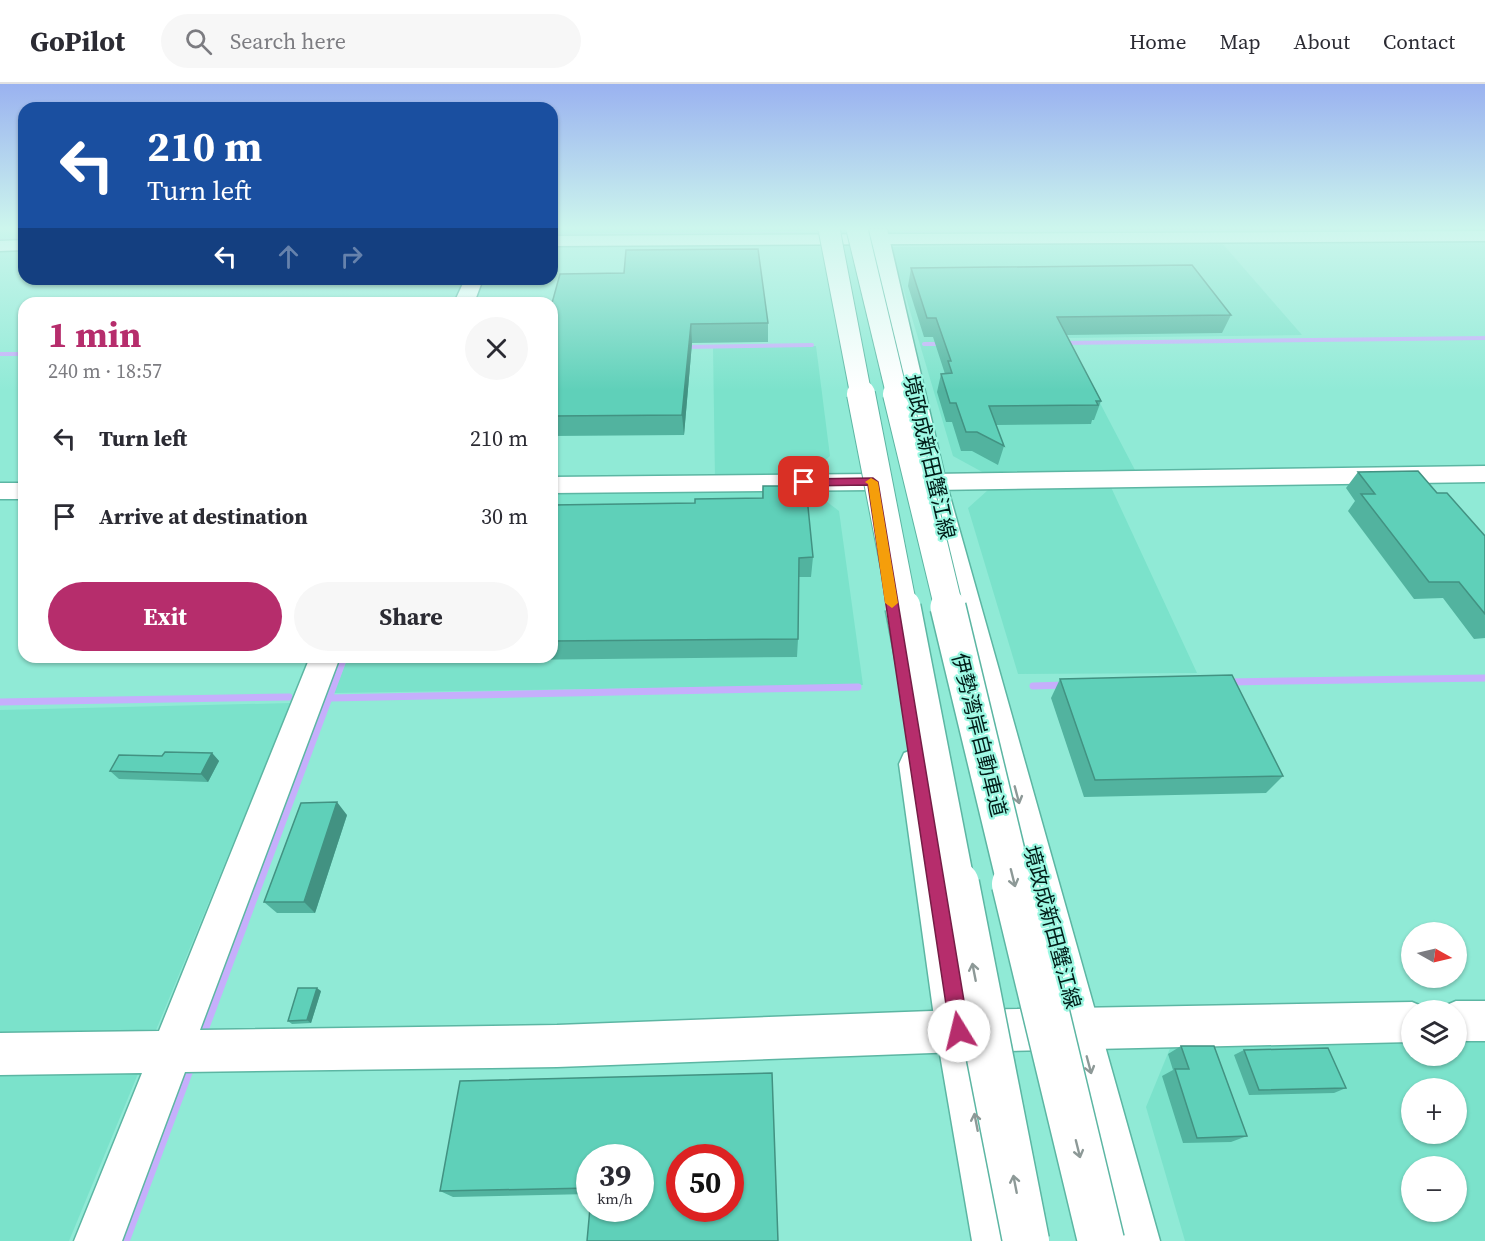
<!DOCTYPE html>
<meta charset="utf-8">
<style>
body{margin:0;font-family:"Source Serif 4","Noto Sans JP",serif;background:#f7f7f7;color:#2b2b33;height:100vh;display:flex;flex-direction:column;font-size:22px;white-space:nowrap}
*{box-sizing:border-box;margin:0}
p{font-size:20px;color:#7c7c81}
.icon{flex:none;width:33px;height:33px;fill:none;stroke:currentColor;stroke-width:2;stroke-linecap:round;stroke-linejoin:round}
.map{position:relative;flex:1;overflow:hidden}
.sheet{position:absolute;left:18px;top:213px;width:540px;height:366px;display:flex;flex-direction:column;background:#fff;border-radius:18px;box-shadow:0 2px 4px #0004}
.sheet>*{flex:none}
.hud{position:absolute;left:18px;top:18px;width:540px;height:183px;border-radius:18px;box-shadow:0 2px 4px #0004;background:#1a4fa0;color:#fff;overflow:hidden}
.needle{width:39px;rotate:98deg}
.fabs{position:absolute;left:1401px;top:838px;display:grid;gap:12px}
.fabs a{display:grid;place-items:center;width:66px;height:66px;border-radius:50%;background:#fff;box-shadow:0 2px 4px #0004;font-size:30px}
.speed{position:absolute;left:576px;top:1060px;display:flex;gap:12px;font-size:30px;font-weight:700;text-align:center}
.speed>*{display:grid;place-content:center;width:78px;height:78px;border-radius:50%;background:#fff;box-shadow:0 2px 4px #0004;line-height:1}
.speed small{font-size:15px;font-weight:400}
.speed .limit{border:9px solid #d22;background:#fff;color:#111}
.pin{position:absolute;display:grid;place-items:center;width:51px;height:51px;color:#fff;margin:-26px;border-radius:12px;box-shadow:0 3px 9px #0006}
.me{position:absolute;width:66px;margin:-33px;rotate:351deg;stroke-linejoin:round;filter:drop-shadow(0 0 4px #0008)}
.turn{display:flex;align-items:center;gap:21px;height:126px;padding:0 30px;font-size:27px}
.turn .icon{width:78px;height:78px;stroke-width:2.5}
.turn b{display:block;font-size:42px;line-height:51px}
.lanes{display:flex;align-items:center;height:57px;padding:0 30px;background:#0003;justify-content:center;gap:30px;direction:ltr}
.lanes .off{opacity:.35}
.round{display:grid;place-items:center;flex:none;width:63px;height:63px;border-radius:32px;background:#f7f7f7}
.overview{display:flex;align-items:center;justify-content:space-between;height:102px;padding:0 30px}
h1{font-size:36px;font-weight:700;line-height:45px;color:#b62d6c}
.cta{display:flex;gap:12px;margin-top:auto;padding:12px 30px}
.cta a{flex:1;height:69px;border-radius:36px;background:#b62d6c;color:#fff;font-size:24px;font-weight:700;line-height:69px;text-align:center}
.cta a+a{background:#f7f7f7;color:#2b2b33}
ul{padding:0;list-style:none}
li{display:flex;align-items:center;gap:18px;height:78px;padding:0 30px}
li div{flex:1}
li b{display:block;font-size:22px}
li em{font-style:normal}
header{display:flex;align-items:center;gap:36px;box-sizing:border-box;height:84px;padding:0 30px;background:#fff;border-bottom:2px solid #e1e1e2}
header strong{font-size:28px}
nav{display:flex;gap:33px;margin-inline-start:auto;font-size:21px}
.search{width:420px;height:54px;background:#f7f7f7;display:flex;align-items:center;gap:15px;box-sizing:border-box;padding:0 21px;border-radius:33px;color:#7c7c81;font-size:22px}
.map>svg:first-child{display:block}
.built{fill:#7be2cb;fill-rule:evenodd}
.water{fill:#c6affc}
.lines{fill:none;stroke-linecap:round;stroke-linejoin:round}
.stream-far1{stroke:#c6affc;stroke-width:4}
.stream{stroke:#c6affc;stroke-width:7}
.minor-casing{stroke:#5cb6a3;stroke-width:3}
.major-casing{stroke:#5cb6a3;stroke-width:3}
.minor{fill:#fff;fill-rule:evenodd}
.major{fill:#fff;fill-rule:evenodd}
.highway-bridge-far3-casing{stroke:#5cb6a3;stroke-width:23;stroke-linecap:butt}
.highway-bridge-far2-casing{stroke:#5cb6a3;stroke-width:30;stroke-linecap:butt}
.highway-bridge-far1-casing{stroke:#5cb6a3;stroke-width:38;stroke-linecap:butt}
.highway-bridge-casing{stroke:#5cb6a3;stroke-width:49;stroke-linecap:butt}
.highway-bridge-far3{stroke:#fff;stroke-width:21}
.highway-bridge-far2{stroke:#fff;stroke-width:28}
.highway-bridge-far1{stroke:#fff;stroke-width:35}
.highway-bridge{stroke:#fff;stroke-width:46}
.wall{fill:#52b39f;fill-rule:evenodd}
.shaded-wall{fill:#429282}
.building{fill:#5fd0b9;stroke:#429282;stroke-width:1.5;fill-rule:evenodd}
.oneway{stroke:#8d9997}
.route{fill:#b62d6c;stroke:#761d46;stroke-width:1.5}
.slow{fill:#f59e0b}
.labels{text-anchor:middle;stroke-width:4.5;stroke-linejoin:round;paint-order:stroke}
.street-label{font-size:21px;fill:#011d18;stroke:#9df8e3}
</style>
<header>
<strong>GoPilot</strong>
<div class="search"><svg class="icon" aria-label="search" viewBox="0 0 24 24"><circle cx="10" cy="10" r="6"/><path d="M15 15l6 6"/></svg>Search here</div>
<nav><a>Home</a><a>Map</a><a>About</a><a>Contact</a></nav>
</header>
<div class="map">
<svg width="1485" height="1157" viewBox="0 0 1485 1157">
<rect width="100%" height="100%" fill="#90ead6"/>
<!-- built -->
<g class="built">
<path d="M552,145H803L804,147L552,150Z"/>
<path d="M1222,159L1302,251L1066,254L1136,388L986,390L953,372L891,163Z"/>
<path d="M816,262L830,372L808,391L715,396L713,263Z"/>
<path d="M1110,401L1197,589L1018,590L968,424L988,406L987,402Z"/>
<path d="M810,405L839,427L863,601L334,609L348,573H552V406Z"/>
<path d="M291,619L69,1157H0V626Z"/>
<path d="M1485,955V1157H1185L1146,1023L1171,962L1411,957L1412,972H1456L1457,956ZM1412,1005H1456V1050H1412ZM1412,1083H1456V1128H1412Z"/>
</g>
<!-- water -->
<path class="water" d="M341,573H348L130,1157H120Z"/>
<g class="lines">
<!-- stream-far1 -->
<g class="stream-far1">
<path d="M904,149L1343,145"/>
<path d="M552,152L796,150"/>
<path d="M0,157L24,156"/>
<path d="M1063,259L1485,254"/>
<path d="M924,260H941"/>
<path d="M684,263L812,261"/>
<path d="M0,270H24"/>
</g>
<!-- stream -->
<g class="stream">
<path d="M1229,598L1485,594"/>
<path d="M1033,602L1066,601"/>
<path d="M330,614L858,603"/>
<path d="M0,618L289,613"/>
</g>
<!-- minor casing -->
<g class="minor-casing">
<g id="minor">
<path d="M1485,147V157L552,162V152Z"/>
<path d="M24,156V166L0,167V157Z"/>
<path d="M465,195H483L474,219H454Z"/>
<path d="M1485,382V398L932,406L923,404L920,398L923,392L932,390Z"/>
<path d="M873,390L882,392L885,398L882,404L873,406L552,409V393Z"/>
<rect x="0" y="399" width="24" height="16"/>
<path d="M310,573H340L200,946L557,941L959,926L1412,918L1426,924L1428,927H1412V958L959,968L557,983L185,988L122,1157H74L142,989L0,991V949L159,947Z"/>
<path d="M1456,917H1485V957H1456V927H1440L1442,923Z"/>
</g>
</g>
<!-- major casing -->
<g class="major-casing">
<g id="major">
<path d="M869,145H887L946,398L1160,1157H1108L918,398Z"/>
<path d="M917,664L930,669L935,680L982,947L1024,1157H972L936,947L899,680L904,669Z"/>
</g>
</g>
<!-- minor -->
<use href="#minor" class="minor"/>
<!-- major -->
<use href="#major" class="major"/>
<!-- highway-bridge-far3 casing -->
<g class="highway-bridge-far3-casing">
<g id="highway-bridge-far3">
<path d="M829,145L861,311"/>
<path d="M857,145L897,311"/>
</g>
</g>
<!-- highway-bridge-far2 casing -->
<g class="highway-bridge-far2-casing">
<g id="highway-bridge-far2">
<path d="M861,310L903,525"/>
<path d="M897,310L949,525"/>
</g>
</g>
<!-- highway-bridge-far1 casing -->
<g class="highway-bridge-far1-casing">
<g id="highway-bridge-far1">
<path d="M903,523L957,801"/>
<path d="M948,523L1015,801"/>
</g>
</g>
<!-- highway-bridge casing -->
<g class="highway-bridge-casing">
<g id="highway-bridge">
<path d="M956,800L1026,1157"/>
<path d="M1015,800L1101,1157"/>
</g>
</g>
<!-- highway-bridge-far3 -->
<use href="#highway-bridge-far3" class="highway-bridge-far3"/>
<!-- highway-bridge-far2 -->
<use href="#highway-bridge-far2" class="highway-bridge-far2"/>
<!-- highway-bridge-far1 -->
<use href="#highway-bridge-far1" class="highway-bridge-far1"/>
<!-- highway-bridge -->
<use href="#highway-bridge" class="highway-bridge"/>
</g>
<!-- wall -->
<g class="wall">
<path d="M911,184L1231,231L1222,249L1066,251L1101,317L1094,336H1092L1091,340L996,341L1004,362L998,381L972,367H961L952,338H946L937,308L941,290H945L933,253H924L908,202Z"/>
<path d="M552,219L768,239V258L692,259L684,351L552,352Z"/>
<path d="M1358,388L1437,409L1485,452V554L1474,555L1443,514L1414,515L1348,427L1355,417L1346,404Z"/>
<path d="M763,402L791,413L813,473L811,493H799L798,555L797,573L408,577L407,573H552V421L695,419L762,414Z"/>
<path d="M1060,595L1283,692L1266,709L1084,713L1051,614Z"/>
<path d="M212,669L219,677L208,698L119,695L110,687L162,672Z"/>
<path d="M347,731L315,829H277L264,818Z"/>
<path d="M321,907L311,939L292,940L288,937Z"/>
<path d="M1181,962L1247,1052L1231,1058L1183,1059L1162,992L1173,986L1168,970Z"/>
<path d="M1244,966L1346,1004L1334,1009L1249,1011L1234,971Z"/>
<path d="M772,989L778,1157H587L590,1124V1125H640V1074H590V1110L453,1113L440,1107L460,997ZM680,1074H730V1125H680Z"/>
</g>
<!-- shaded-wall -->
<g class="shaded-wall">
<path d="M691,240L692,259L684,351L682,331Z"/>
<path d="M212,669L219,677L208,698L201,690Z"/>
<path d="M337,718L347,731L315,829L304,818Z"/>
<path d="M317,904L321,907L311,939L307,936Z"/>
</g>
<!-- building -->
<g class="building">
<path d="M758,165L768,239L691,240L682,331L552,332V219L560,190L624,189L626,166Z"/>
<path d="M1192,181L1231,231L1057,233L1101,317H1096L1098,321L989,322L1004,362L977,348H966L956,319H950L941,290L952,289L948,277H951L936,234H927L911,184Z"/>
<path d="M1418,387L1437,409H1447L1485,452V530L1459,498H1429L1361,410H1375L1358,388Z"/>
<path d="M763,402H789L791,413H807L813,473L799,474L798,555L552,557V421L695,419V415L763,414Z"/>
<path d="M1232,591L1283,692L1095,696L1060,595Z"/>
<path d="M165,668L212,669L201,690L110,687L119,671L162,672Z"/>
<path d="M337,718L304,818H264L301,719Z"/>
<path d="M298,904H317L307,936L288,937Z"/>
<path d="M1181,962H1214L1247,1052L1197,1054L1175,985H1189Z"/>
<path d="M1328,964L1346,1004L1259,1006L1244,966Z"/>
<path d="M772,989L778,1157H587L590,1124V1125H640V1074H590V1104L440,1107L460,997ZM680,1074H730V1125H680Z"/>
</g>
<!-- one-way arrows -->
<defs><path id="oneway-shaft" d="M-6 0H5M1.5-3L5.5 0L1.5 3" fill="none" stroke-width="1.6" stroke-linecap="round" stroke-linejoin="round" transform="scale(1.5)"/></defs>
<g class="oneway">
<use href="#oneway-shaft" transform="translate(1017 711) rotate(75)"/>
<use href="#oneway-shaft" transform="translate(1013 794) rotate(76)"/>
<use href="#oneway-shaft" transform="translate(974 888) rotate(-101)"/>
<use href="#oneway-shaft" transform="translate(1089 981) rotate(75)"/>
<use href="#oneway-shaft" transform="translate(976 1038) rotate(-101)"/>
<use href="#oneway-shaft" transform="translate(1078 1065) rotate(76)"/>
<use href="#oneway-shaft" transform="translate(1015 1100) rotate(-101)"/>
</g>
<!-- sky -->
<linearGradient id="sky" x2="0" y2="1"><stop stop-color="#9ab2f0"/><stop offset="0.47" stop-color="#cdf6ed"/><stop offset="1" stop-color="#cdf6ed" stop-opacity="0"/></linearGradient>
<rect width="1485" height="307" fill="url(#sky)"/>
<!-- route -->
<path class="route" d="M873,394L878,398L969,947L966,954L959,956L953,954L950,947L868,401L804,402L798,398L804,395Z"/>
<!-- slow -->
<path class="slow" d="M871,394L878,398L898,519L892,524L885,519L868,400L865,398Z"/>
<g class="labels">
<!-- street labels -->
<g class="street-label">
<text transform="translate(929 373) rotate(77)" y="7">境政成新田蟹江線</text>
<text transform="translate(979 651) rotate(76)" y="7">伊勢湾岸自動車道</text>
<text transform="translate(1052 843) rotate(75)" y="7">境政成新田蟹江線</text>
</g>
</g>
</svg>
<div class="fabs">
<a><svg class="needle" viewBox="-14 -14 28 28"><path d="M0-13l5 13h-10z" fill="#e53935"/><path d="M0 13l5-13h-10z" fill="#7c7c81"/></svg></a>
<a><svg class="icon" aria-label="layers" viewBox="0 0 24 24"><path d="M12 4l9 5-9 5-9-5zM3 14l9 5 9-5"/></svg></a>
<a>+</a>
<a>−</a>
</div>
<div class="speed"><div>39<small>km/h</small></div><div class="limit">50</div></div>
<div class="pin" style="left:804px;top:398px;background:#d93025"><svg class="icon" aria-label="arrive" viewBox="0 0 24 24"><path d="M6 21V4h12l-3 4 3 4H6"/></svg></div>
<svg class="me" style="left:959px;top:947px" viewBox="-20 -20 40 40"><circle r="19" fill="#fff"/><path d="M0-13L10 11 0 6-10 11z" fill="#b62d6c"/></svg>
<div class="hud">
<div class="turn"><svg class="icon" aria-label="left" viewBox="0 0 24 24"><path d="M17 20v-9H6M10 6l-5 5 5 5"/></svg><div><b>210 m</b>Turn left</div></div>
<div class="lanes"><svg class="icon" aria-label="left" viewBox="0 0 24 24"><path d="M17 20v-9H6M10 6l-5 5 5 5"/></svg><svg class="icon off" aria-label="ahead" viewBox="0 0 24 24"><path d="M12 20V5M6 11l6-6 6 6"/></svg><svg class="icon off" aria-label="right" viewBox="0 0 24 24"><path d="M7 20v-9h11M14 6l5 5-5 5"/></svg></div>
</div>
<section class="sheet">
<div class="overview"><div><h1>1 min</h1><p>240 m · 18:57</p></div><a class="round"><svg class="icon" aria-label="close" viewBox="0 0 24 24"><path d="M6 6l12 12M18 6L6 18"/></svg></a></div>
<ul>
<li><svg class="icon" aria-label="left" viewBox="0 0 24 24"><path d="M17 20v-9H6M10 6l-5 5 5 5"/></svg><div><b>Turn left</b></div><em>210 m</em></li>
<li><svg class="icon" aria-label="arrive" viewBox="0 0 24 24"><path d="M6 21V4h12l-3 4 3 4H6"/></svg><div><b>Arrive at destination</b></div><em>30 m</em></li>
</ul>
<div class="cta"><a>Exit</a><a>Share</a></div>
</section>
</div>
